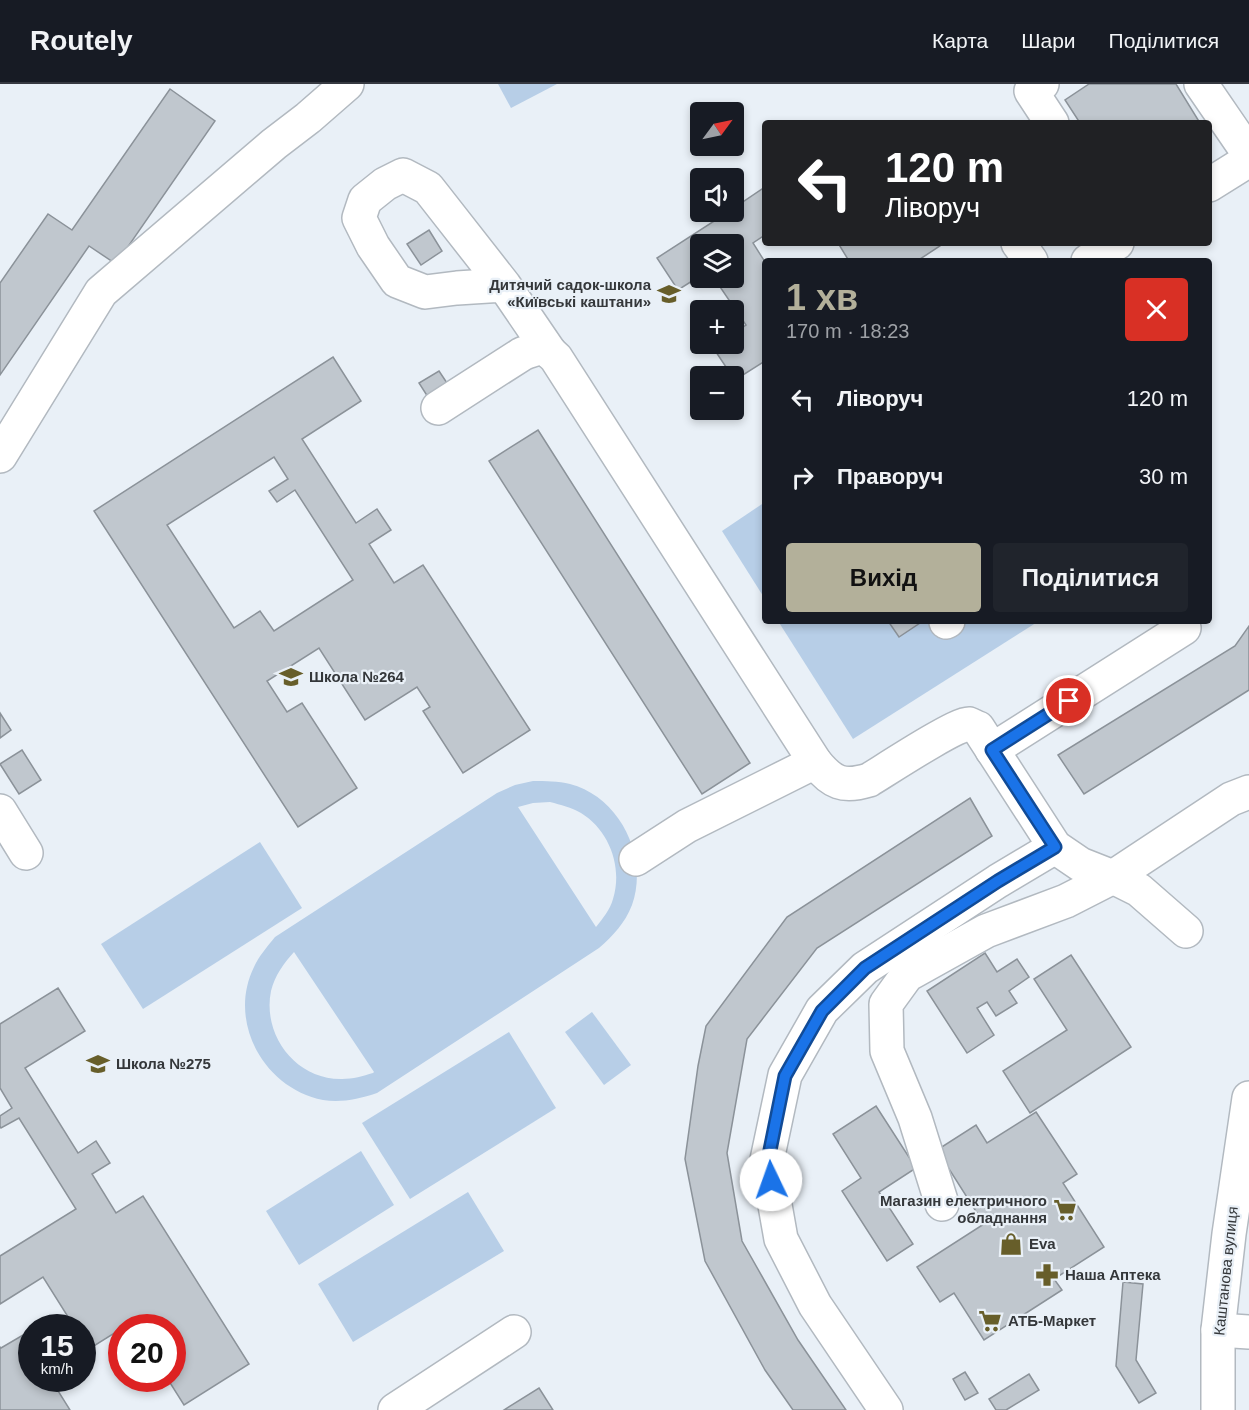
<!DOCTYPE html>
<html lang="uk">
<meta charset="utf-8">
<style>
body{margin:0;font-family:Helvetica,sans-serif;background:#20242c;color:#f1f3f6;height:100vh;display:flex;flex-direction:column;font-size:22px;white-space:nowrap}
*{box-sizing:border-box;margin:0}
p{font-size:20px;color:#9ea1a6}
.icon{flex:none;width:33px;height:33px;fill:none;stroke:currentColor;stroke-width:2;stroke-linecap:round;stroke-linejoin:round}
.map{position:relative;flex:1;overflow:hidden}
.side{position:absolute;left:762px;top:174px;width:450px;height:366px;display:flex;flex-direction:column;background:#171b24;border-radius:6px;box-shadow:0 3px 9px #0003}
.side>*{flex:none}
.banner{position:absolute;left:762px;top:36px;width:450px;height:126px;border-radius:6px;box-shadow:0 3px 9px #0003;background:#202124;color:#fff;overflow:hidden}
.needle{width:39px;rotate:57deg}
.fabs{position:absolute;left:690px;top:18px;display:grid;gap:12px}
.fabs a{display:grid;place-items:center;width:54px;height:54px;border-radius:6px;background:#171b24;box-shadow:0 3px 9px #0003;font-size:30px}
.speed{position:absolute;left:18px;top:1230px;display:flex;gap:12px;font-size:30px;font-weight:700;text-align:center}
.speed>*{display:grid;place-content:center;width:78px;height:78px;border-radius:50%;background:#171b24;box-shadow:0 3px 9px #0003;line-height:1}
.speed small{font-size:15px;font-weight:400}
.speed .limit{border:9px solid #d22;background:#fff;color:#111}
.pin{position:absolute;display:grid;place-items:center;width:51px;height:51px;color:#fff;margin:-26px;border:3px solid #fff;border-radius:50%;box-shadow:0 2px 6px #0007}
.me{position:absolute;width:66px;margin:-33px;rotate:357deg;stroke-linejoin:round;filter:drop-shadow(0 0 4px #0008)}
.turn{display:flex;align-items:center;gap:21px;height:126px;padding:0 24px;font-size:27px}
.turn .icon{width:78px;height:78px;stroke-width:2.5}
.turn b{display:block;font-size:42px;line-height:51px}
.round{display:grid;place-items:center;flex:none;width:63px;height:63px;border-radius:6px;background:#20242c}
.overview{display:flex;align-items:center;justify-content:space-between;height:102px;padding:0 24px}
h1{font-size:36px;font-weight:800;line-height:45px;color:#b3b09a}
.button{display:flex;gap:12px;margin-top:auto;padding:12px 24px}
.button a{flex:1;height:69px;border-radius:6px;background:#b3b09a;color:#111;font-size:24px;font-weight:800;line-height:69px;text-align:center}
.button a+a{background:#20242c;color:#f1f3f6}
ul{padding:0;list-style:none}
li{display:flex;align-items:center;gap:18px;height:78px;padding:0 24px}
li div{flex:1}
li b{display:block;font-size:22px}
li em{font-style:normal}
header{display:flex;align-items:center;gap:36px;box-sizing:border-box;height:84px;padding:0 30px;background:#171b24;border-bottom:2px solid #363941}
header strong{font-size:28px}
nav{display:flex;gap:33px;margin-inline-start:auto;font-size:21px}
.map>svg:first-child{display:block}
.green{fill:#b7cee7;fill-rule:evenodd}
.building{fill:#c0c7ce;stroke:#8b9299;stroke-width:1.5;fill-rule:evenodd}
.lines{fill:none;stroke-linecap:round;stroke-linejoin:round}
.minor-casing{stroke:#b2b9c0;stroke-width:36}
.minor{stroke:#fff;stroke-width:33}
.route-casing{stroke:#114b97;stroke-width:15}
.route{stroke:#1a73e8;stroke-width:10}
.labels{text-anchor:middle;stroke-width:4.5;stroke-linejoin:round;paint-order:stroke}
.poi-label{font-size:15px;font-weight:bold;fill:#34373a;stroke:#e9f0f7;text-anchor:start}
.street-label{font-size:15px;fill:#34373a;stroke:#e9f0f7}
</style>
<header>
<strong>Routely</strong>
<nav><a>Карта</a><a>Шари</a><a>Поділитися</a></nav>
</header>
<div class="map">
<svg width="1249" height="1326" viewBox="0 0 1249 1326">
<rect width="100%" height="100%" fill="#e9f0f7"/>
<!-- green -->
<g class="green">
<path d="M498,0H557L511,24Z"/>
<path d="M765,418V515L722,447Z"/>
<path d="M778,537H1039L853,655Z"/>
<path d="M533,697C546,697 558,697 570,700C620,713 649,773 632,821C625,839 613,852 599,864L377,1009C359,1015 341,1019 323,1016C264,1004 227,938 254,883C259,872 267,863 275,853L497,709L515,701ZM550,718C561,721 571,723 581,729C609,746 623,783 613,815C610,826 603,834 596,843L518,723L533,719ZM294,868L374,988L373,989C363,992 353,995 342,995C296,996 262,951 271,907C275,891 284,879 294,868Z"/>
<path d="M260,758L302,824L143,925L101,860Z"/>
<path d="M592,928L631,981L604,1001L565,948Z"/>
<path d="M509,948L556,1024L410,1115L362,1039Z"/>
<path d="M361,1067L394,1121L299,1181L266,1127Z"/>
<path d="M468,1108L504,1167L353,1258L318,1200Z"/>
</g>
<!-- building -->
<g class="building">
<path d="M1089,0H1176L1200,39H1080L1065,16Z"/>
<path d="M170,5L215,37L116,180L89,162L0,291V199L48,130L72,146Z"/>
<path d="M765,103V151L753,159L765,178V277L735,296L734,292H732L712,262L717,260H734V249L746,241L714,194H734V160H700V192L678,206L657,174L728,128H734V124Z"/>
<path d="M429,146L442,167L421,181L407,160Z"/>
<path d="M838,159H937L940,162L917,177H849Z"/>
<path d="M333,273L361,317L302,355L356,439L377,425L391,446L369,460L394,499L423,481L530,646L463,689L423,627L430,623L417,603L365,636L319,564L267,597L287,628L302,619L357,704L298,743L94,427ZM274,373L288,395L269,407L277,418L295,406L353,496L274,547L260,527L234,544L167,441Z"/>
<path d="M439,287L453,308L433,321L419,299Z"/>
<path d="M538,346L750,679L702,710L489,377Z"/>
<path d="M888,537H923L899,553Z"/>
<path d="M1249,542V606L1084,710L1058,671L1235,562Z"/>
<path d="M0,629L11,646L0,654Z"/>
<path d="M22,666L41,696L19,710L0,680Z"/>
<path d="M970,714L992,752L817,864L747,955L727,1069L742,1157L798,1256L846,1326H793L765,1286L705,1177L685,1075L698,982L706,942L787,833Z"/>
<path d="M985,869L997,888L1017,875L1029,893L1009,907L1017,919L996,932L987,918L977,924L994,951L967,969L927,907Z"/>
<path d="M1071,871L1131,963L1030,1029L1003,987L1067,946L1034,895Z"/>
<path d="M58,904L85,947L25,984L78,1069L96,1057L110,1079L92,1090L116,1129L143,1112L249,1280L184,1321L167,1294H172V1244H135L132,1238L89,1265L82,1255V1244H75L43,1193L0,1220V1172L76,1125L19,1034L1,1044L0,1042V1032L12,1024L0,1004V940Z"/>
<path d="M876,1022L916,1084L879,1108L913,1160L887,1177L842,1107L861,1094L833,1050Z"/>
<path d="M1036,1028L1077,1090L1063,1099L1104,1163L1054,1195L1062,1206L984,1256L954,1209L940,1218L917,1183L984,1140L937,1066L976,1041L987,1059Z"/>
<path d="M1123,1198L1143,1200L1136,1276L1156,1309L1139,1319L1116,1282Z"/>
<path d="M23,1251L32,1265V1294H50L70,1326H0V1263L1,1264Z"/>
<path d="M965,1288L978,1309L965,1316L953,1295Z"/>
<path d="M1029,1290L1039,1306L1006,1326H996L989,1315Z"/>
<path d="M539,1304L553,1326H504Z"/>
</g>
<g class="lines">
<!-- minor casing -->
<g class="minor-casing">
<g id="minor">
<path d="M1042,0L1031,7L1052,39"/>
<path d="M1201,0L1249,70"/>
<path d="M1209,101L1249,76"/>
<path d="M1018,159L1031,177"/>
<path d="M1088,177L1117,159"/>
<path d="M504,201L457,204L425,208L397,197L373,162L359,134L365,116L385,100L403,91L428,104L504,201L549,267"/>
<path d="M438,324L522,270C537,264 544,261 556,274L815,678C832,699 843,704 869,696C884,687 957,639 969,640C972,641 975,643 978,644L1055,763L1080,780L1113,793L1139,806L1186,847"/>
<path d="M0,372L101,208L274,60L308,34L347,0"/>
<path d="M946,538L948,537"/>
<path d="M992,666L1184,544"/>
<path d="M0,727L26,769"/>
<path d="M636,775L687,742L815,678"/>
<path d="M942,1120L915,1034L887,967L886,920L907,891L986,847L1066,817L1113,793L1231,715L1249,708"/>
<path d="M1218,1246L1249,1248"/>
<path d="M395,1326L514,1248"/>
<path d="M886,1326L815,1221L781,1155L767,1076L785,991L822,926L865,884L998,797L1055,763"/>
<path d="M1218,1326V1246L1229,1150L1249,1014"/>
</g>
</g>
<!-- minor -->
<use href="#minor" class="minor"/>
</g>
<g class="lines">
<!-- route casing -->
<g class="route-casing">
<path id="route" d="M771,1096L768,1076L785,992L822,927L865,884L998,797L1055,763L992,666L1069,617"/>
</g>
<!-- route -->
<use href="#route" class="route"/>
</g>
<!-- icons -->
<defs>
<g id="school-bare" transform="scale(1.8)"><path d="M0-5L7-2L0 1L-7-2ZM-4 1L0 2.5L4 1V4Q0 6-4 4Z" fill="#675e2a" stroke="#e9f0f7" stroke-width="2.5" paint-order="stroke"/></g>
<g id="supermarket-bare" transform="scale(1.8)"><path d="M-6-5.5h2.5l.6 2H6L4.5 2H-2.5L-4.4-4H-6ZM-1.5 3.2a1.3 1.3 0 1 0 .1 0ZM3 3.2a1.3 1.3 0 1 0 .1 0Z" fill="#675e2a" stroke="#e9f0f7" stroke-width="2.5" paint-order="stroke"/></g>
<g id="shop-bare" transform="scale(1.8)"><path d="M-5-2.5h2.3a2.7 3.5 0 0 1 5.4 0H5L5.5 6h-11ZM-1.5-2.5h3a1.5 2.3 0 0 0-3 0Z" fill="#675e2a" stroke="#e9f0f7" stroke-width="2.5" paint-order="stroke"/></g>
<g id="pharmacy-bare" transform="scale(1.8)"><path d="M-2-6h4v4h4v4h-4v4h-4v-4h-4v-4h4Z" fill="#675e2a" stroke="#e9f0f7" stroke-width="2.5" paint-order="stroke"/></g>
</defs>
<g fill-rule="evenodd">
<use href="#school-bare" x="669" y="210"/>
<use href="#school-bare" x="291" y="593"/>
<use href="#school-bare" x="98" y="980"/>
<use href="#supermarket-bare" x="1065" y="1126"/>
<use href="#shop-bare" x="1011" y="1160"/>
<use href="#pharmacy-bare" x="1047" y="1191"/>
<use href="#supermarket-bare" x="990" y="1237"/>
</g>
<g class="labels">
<!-- poi labels -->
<g class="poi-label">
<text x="651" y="206" text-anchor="end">Дитячий садок-школа<tspan x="651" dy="17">«Київські каштани»</tspan></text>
<text x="309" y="598">Школа №264</text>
<text x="116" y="985">Школа №275</text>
<text x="1047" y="1122" text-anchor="end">Магазин електричного<tspan x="1047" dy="17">обладнання</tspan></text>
<text x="1029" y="1165">Eva</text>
<text x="1065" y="1196">Наша Аптека</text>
<text x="1008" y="1242">АТБ-Маркет</text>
</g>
<!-- street labels -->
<g class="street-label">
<text transform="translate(1226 1187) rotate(-84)" y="5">Каштанова вулиця</text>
</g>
</g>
</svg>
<div class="fabs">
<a><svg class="needle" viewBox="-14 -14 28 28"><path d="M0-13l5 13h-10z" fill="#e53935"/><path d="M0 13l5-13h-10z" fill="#9ea1a6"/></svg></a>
<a><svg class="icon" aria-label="sound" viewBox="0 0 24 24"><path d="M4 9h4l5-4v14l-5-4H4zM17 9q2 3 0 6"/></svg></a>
<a><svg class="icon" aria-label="layers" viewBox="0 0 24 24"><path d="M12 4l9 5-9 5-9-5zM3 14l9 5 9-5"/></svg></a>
<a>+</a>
<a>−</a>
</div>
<div class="speed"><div>15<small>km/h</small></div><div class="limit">20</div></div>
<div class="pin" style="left:1069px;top:617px;background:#d93025"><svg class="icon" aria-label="arrive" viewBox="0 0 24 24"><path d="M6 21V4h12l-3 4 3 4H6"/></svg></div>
<svg class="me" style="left:771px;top:1096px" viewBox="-20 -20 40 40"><circle r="19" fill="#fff"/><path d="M0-13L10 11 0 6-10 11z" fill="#1a73e8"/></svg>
<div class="banner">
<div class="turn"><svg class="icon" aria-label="left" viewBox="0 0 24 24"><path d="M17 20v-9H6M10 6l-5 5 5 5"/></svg><div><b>120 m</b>Ліворуч</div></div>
</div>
<section class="side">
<div class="overview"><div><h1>1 хв</h1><p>170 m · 18:23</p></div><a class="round" style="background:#d93025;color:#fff"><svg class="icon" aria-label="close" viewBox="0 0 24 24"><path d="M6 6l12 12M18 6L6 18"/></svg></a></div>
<ul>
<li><svg class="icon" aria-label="left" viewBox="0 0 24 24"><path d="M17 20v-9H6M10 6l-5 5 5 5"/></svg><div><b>Ліворуч</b></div><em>120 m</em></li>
<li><svg class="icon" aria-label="right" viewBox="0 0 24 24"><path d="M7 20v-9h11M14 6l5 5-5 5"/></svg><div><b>Праворуч</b></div><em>30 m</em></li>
</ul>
<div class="button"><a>Вихід</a><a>Поділитися</a></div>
</section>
</div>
